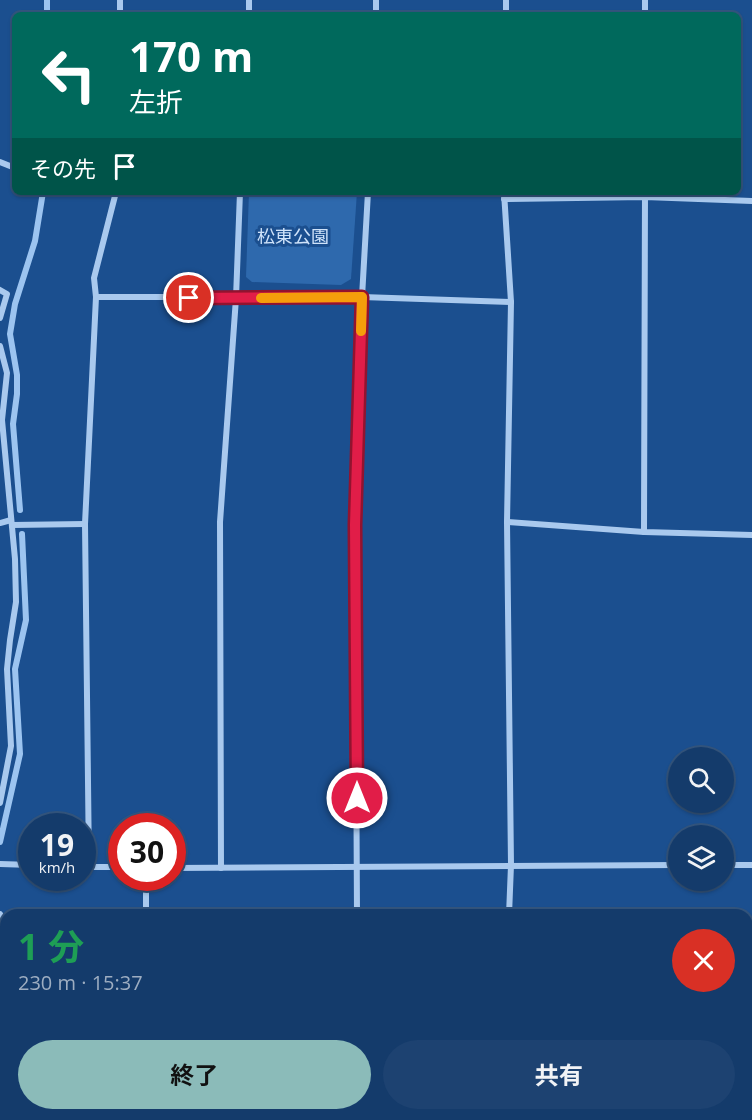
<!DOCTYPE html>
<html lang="ja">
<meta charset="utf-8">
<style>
body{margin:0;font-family:"Open Sans","Noto Sans JP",sans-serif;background:#1d4271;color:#f1f3f6;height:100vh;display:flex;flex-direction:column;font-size:22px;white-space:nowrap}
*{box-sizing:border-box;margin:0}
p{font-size:20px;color:#9dadc1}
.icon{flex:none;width:33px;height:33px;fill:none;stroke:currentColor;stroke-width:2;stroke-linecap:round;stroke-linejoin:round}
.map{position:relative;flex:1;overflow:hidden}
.drawer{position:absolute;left:0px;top:909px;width:753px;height:212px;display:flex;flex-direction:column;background:#143b6b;border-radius:18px 18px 0 0;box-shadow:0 2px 4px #0004,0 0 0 2px #33557e}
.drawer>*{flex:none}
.guide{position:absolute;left:12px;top:12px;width:729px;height:183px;border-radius:9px;box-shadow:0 2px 4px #0004,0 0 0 2px #33557e;background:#00695c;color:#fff;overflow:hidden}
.tools{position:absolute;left:668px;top:747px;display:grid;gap:12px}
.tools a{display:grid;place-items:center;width:66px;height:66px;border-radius:50%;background:#143b6b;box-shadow:0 2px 4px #0004,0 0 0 2px #33557e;font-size:30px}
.speed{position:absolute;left:18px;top:813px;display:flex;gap:12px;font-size:30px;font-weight:700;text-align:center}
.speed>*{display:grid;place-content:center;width:78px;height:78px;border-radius:50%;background:#143b6b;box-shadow:0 2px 4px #0004,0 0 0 2px #33557e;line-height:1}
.speed small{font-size:15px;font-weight:400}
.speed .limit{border:9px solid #d22;background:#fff;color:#111}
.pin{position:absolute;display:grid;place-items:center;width:51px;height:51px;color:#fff;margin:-26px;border:3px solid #fff;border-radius:50%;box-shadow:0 2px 6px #0007}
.me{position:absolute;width:66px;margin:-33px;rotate:0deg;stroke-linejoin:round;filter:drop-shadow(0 0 4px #0008)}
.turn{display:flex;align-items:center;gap:21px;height:126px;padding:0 18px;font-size:27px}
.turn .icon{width:78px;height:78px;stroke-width:2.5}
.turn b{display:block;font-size:42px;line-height:51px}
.then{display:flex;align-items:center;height:57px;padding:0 18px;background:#0003;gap:12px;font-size:22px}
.round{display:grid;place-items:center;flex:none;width:63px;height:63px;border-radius:32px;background:#1d4271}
.summary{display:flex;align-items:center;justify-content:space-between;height:102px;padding:0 18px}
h1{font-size:36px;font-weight:700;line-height:45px;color:#1e9e55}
.cta{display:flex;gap:12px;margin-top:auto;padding:12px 18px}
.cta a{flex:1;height:69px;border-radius:36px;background:#8bbbb9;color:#111;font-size:24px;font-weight:700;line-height:69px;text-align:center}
.cta a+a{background:#1d4271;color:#f1f3f6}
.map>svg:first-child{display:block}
.green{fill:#2e69ad}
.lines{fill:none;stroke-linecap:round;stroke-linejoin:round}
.stream{stroke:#9cc4f0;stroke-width:6}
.minor{stroke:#a9c9ee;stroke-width:6}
.tertiary{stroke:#a9c9ee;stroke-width:10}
.route-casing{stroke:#92132f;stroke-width:15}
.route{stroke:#e11d48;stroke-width:10}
.slow{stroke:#f59e0b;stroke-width:10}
.labels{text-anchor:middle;stroke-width:6;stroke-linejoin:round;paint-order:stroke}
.park-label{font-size:18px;fill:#cfe3fa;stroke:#1b4f8f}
</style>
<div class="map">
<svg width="752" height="1120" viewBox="0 0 752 1120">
<rect width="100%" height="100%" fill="#1b4f8f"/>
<!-- green -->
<path class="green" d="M249,192H357L351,279L341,285L252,282L246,277Z"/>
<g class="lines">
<!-- stream -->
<g class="stream">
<path d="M47,15V0"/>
<path d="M20,510L13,424L17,394V375L10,334L15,304L35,241L43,192"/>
<path d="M0,842L20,754L15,669L26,620L22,534"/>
</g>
<!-- minor -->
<g class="minor">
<path d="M249,0V15"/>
<path d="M120,15V0"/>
<path d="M376,15V0"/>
<path d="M506,15V0"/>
<path d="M645,15V0"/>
<path d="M0,162L15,168"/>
<path d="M504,192L511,302L507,522L511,865L509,915"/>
<path d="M504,199L645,197L752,201"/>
<path d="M0,290L7,294L0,318"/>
<path d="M96,297H362L511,302"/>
<path d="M0,346L7,373L2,420L15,559L16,602L10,640L7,669L11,746L0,803"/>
<path d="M507,522L644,532L752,535"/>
<path d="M0,523L11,520"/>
<path d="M12,525L85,524"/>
<path d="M644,532L645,192"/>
<path d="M0,864L32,865"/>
<path d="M723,865H752"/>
<path d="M82,867H122"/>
<path d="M89,867L85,524L96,297L94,278L116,192"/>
<path d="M172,868L678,865"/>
<path d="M221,868L220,522L236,298L240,192"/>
<path d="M146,878V915"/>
<path d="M0,914L6,928"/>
<path d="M357,915L355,525L362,297L368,192"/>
<path d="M747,951L752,950"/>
<path d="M83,1114L84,1120"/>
<path d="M505,1120V1114"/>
</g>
<!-- tertiary -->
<g class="tertiary">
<path d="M747,1049L752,1048"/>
<path d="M531,1120L548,1114"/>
</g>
</g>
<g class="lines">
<!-- route casing -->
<g class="route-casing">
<path id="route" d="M189,298L362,297L355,525L357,798"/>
</g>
<!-- route -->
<use href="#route" class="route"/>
<!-- slow -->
<path class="slow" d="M261,298L362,297L361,331"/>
</g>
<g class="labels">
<!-- park labels -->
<g class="park-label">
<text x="293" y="243">松東公園</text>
</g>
</g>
</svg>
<div class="tools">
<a><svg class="icon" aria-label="search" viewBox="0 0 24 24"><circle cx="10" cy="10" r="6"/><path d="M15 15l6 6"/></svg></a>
<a><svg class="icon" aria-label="layers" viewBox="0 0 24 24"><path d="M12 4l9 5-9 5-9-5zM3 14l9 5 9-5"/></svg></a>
</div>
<div class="speed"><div>19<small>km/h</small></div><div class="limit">30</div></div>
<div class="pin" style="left:189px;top:298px;background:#d93025"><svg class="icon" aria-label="arrive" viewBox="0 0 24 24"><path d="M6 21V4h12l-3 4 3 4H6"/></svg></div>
<svg class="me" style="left:357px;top:798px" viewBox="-20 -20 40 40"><circle r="17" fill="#e11d48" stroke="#fff" stroke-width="3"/><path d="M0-11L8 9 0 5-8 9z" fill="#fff"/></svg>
<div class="guide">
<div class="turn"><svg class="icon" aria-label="left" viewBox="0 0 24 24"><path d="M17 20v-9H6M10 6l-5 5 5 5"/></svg><div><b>170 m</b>左折</div></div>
<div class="then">その先<svg class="icon" aria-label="arrive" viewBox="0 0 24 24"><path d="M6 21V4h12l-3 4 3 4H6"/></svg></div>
</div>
<section class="drawer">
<div class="summary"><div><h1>1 分</h1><p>230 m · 15:37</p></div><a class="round" style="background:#d93025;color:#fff"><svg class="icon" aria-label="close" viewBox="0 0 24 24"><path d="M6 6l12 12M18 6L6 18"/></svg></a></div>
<div class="cta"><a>終了</a><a>共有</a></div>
</section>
</div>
